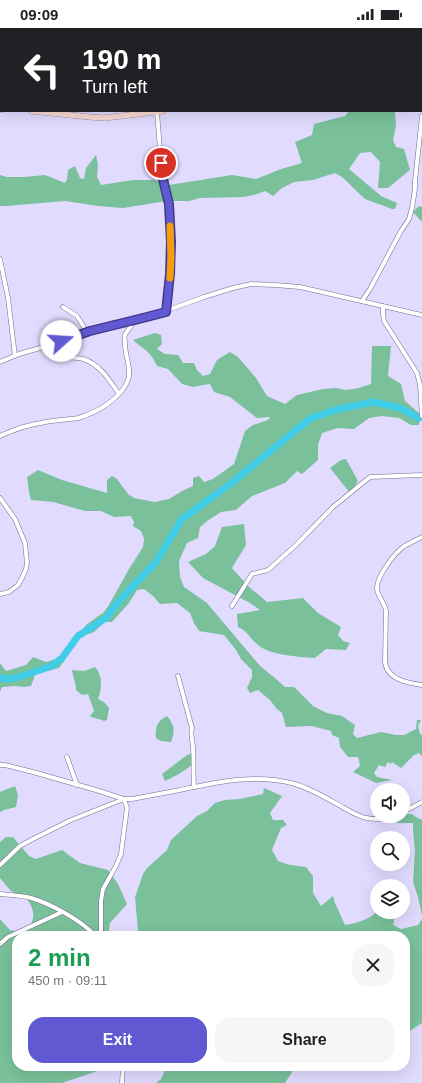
<!DOCTYPE html>
<meta charset="utf-8">
<style>
body{margin:0;font-family:Arial,sans-serif;background:#f6f6f6;color:#202124;height:100vh;display:flex;flex-direction:column;font-size:15px;white-space:nowrap}
*{box-sizing:border-box;margin:0}
p{font-size:13px;color:#757577}
.icon{flex:none;width:22px;height:22px;fill:none;stroke:currentColor;stroke-width:2;stroke-linecap:round;stroke-linejoin:round}
.map{position:relative;flex:1;overflow:hidden}
.drawer{position:absolute;left:12px;top:903px;width:398px;height:140px;display:flex;flex-direction:column;background:#fff;border-radius:16px;box-shadow:0 4px 16px #0002}
.drawer>*{flex:none}
.guide{position:absolute;left:0px;top:0px;width:422px;height:84px;box-shadow:0 4px 16px #0002;background:#202124;color:#fff;overflow:hidden}
.buttons{position:absolute;left:370px;top:755px;display:grid;gap:8px}
.buttons a{display:grid;place-items:center;width:40px;height:40px;border-radius:50%;background:#fff;box-shadow:0 4px 16px #0002;font-size:20px}
.pin{position:absolute;display:grid;place-items:center;width:34px;height:34px;color:#fff;margin:-17px;border:2px solid #fff;border-radius:50%;box-shadow:0 1px 4px #0007}
.me{position:absolute;width:44px;margin:-22px;rotate:71deg;stroke-linejoin:round;filter:drop-shadow(0 0 3px #0008)}
.turn{display:flex;align-items:center;gap:14px;height:84px;padding:0 16px;font-size:18px}
.turn .icon{width:52px;height:52px;stroke-width:2.5}
.turn b{display:block;font-size:28px;line-height:34px}
.round{display:grid;place-items:center;flex:none;width:42px;height:42px;border-radius:16px;background:#f6f6f6}
.summary{display:flex;align-items:center;justify-content:space-between;height:68px;padding:0 16px}
h1{font-size:24px;font-weight:800;line-height:30px;color:#1e9e55}
.cta{display:flex;gap:8px;margin-top:auto;padding:8px 16px}
.cta a{flex:1;height:46px;border-radius:16px;background:#6159d2;color:#fff;font-size:16px;font-weight:800;line-height:46px;text-align:center}
.cta a+a{background:#f6f6f6;color:#202124}
.status{display:flex;justify-content:space-between;align-items:center;height:28px;padding:0 20px;background:#fff;direction:ltr}
.status svg{height:11px;fill:currentColor}
.map>svg:first-child{display:block}
.green{fill:#7ac19b}
.lines{fill:none;stroke-linecap:round;stroke-linejoin:round}
.river{stroke:#41cce8;stroke-width:7}
.street-casing{stroke:#726c8c;stroke-width:5}
.secondary-casing{stroke:#726c8c;stroke-width:6}
.street{stroke:#fff;stroke-width:4}
.secondary{stroke:#fad8d2;stroke-width:5.5}
.route-casing{stroke:#3f3a88;stroke-width:10}
.route{stroke:#6159d2;stroke-width:7}
.slow{stroke:#f59e0b;stroke-width:7}
</style>
<div class="status"><b>09:09</b><svg viewBox="0 0 49 12"><path d="M0 12V9h3v3zM5 12V6h3v6zM10 12V3h3v9zM15 12V0h3v12zM26 1h20v11H26zM47 4h2v5h-2z"/></svg></div>
<div class="map">
<svg width="422" height="1055" viewBox="0 0 422 1055">
<rect width="100%" height="100%" fill="#e1dbff"/>
<!-- green -->
<g class="green">
<path d="M349,83L395,84L396,98L393,112L396,119L404,121L410,142L388,160H378L380,134L371,124L360,125L349,141L381,168L397,175L395,181H392L365,171L342,149L335,145L313,152L294,154L282,160L273,168L265,163L254,167L243,169L200,170L189,173H172L169,157L232,147L256,151L281,141L302,135L295,114L312,107L314,96L345,88Z"/>
<path d="M96,127L98,137L97,149L101,157L133,152H154L163,156L167,173L123,180L98,178L65,173L6,178H0V147L7,149H24L45,147L65,155L67,151L68,142L75,138L80,150L84,151L86,140Z"/>
<path d="M419,178L422,179V194L413,184Z"/>
<path d="M155,305L161,307L162,316L157,321L165,326L178,327L183,335H194L197,342L203,348L210,346L217,332L230,324L238,329L256,350L267,368L285,376L297,367L323,361L336,360L346,362L359,360L371,356L372,318H391L388,348L401,356L405,373L419,385V397H411L399,390L382,388L369,390L354,401L338,400L322,405L318,417V432L302,446L297,443L285,455L252,468L236,482L221,484L207,493L200,499L198,510L187,515L179,533L180,549L184,559L207,575L260,638L275,650L285,659H294L313,678L327,685L342,688L355,697L353,706L357,710L381,704L396,707H404L416,701L417,692H421L418,698L420,706L422,707V728L419,725L414,727L401,740L392,734L391,736L388,734L385,739L379,737L374,745L377,749L392,752L376,755L353,744L360,738L358,729H348L340,719L339,710L332,707L331,703L312,698L286,699L282,685L276,680L270,672L258,662L250,665L247,660L252,649V642L241,631L236,622L224,607L199,603L194,595L190,585L177,575L160,576L153,568L144,561L137,562L129,575L112,594H104L94,604L83,608L82,602L86,597L104,584L109,577L129,541L143,519L144,511L141,503L133,498L134,494L131,488L114,489L101,483H85L53,474L31,472L29,464L27,449L38,442L62,452L107,465V452L112,448L117,451L128,466L134,470L155,474L169,471L182,463L193,458V450L199,448L204,454L213,451L234,436L245,403L253,397L268,392L270,389L257,390L230,369L214,364L210,356L203,357L193,359L182,356L168,341L157,338C149,321 145,323 133,312Z"/>
<path d="M346,431L358,453L350,465L330,440L341,432Z"/>
<path d="M244,496L246,517L232,540L248,558L267,574L303,570L318,585L341,599L338,607L343,613L350,615L346,622L326,621L315,630C300,629 267,627 257,616C248,609 250,605 238,599L237,586L260,582L250,575L203,550L188,534L206,526L215,518L222,499Z"/>
<path d="M64,624L67,629L59,640L48,643L38,639L31,658L24,659L15,658L2,659L0,664V635L6,643L26,637L33,629L46,634L56,631Z"/>
<path d="M95,639C103,647 102,661 98,671L104,674L109,680L107,692L104,693C99,690 94,691 90,688L94,683L88,666L82,667L76,662C76,655 73,650 72,642L84,643Z"/>
<path d="M167,688C175,698 175,703 171,714L161,713L156,710C155,699 157,693 167,688Z"/>
<path d="M193,725L195,735L179,746L165,753L162,746L187,727Z"/>
<path d="M15,758L18,767L16,779L4,782L0,784V764Z"/>
<path d="M264,760L282,768L270,785L273,792H283L287,797L281,800L272,822L278,833L290,837L306,839L313,848V865L321,878L333,868L335,875L345,897C358,895 367,892 377,884H396L393,897L401,901L418,897L422,891V995L405,1006V908H136L138,903L135,869L143,846L147,840L167,822L171,812L197,788L207,783L215,775L225,772L240,771L263,766Z"/>
<path d="M403,786H412L416,789L422,792V888L418,869L413,854L415,823L413,803V795H397L395,792L401,788H403Z"/>
<path d="M6,809H13L29,828L36,831L62,822L80,835L108,842L118,856L127,876L110,895L109,902L113,908H17V1038H112L62,1055H0V891L10,902L23,905C37,894 36,880 24,868H19L10,862L0,850V814Z"/>
<path d="M167,1038H296L285,1055H156L161,1051Z"/>
</g>
<g class="lines">
<!-- river -->
<path class="river" d="M0,650L8,651L19,649L52,638L62,630L78,608L106,590L120,572L156,534L182,491L229,457L311,390L339,381L373,374L400,380L415,388L419,390"/>
<!-- street casing -->
<g class="street-casing">
<g id="street">
<path d="M159,1V0"/>
<path d="M421,48H422"/>
<path d="M157,84L162,147L169,176L171,214L170,246L166,284"/>
<path d="M0,231L8,270L15,328"/>
<path d="M362,273L370,261L401,203L409,191L412,180L415,161V153L422,88"/>
<path d="M383,278V286L384,293L417,345L420,357L422,388"/>
<path d="M63,279L77,288L87,304"/>
<path d="M54,316L58,328C66,330 75,329 83,331C100,336 110,353 119,366"/>
<path d="M0,334L19,326L54,316L90,303L157,286L204,269L233,260L251,256L275,257L300,259L422,287"/>
<path d="M0,408C13,402 27,397 41,395C53,392 66,392 78,390C96,385 121,371 128,352C132,343 125,327 125,316C125,313 124,309 125,307C127,303 133,296 135,292"/>
<path d="M0,470L15,491L25,515L27,535L26,541L22,550L18,557L9,564L0,566"/>
<path d="M422,509C416,512 409,515 403,519C394,526 376,549 377,561C378,569 385,575 386,583L385,633C386,651 407,655 422,657"/>
<path d="M232,578L252,546L268,542L296,517L333,479L370,449L422,447"/>
<path d="M178,648L192,700C190,707 193,713 193,720C194,733 193,746 194,759"/>
<path d="M67,729L77,757"/>
<path d="M0,737H5L33,744L96,762L124,771H132C148,768 164,765 180,762C217,754 257,745 295,756C312,761 328,771 344,780C349,783 355,786 360,788C369,792 388,792 396,788"/>
<path d="M403,784L422,774"/>
<path d="M0,837L20,818L31,812L71,792L124,771L127,780L122,818L121,826L116,838L103,861L101,873V908"/>
<path d="M0,866C10,867 21,867 31,870C49,875 83,893 95,908"/>
<path d="M0,916L8,909L62,884"/>
<path d="M122,1055L123,1038"/>
</g>
</g>
<!-- secondary casing -->
<g class="secondary-casing">
<g id="secondary">
<path d="M322,1V0"/>
<path d="M0,82H1"/>
<path d="M31,83L90,89L104,90L163,83"/>
</g>
</g>
<!-- street -->
<use href="#street" class="street"/>
<!-- secondary -->
<use href="#secondary" class="secondary"/>
</g>
<g class="lines">
<!-- route casing -->
<g class="route-casing">
<path id="route" d="M61,313L90,303L143,290L166,284L170,246L171,214L169,176L162,147L161,135"/>
</g>
<!-- route -->
<use href="#route" class="route"/>
<!-- slow -->
<path class="slow" d="M170,250L171,230L170,198"/>
</g>
</svg>
<div class="buttons">
<a><svg class="icon" aria-label="sound" viewBox="0 0 24 24"><path d="M4 9h4l5-4v14l-5-4H4zM17 9q2 3 0 6"/></svg></a>
<a><svg class="icon" aria-label="search" viewBox="0 0 24 24"><circle cx="10" cy="10" r="6"/><path d="M15 15l6 6"/></svg></a>
<a><svg class="icon" aria-label="layers" viewBox="0 0 24 24"><path d="M12 4l9 5-9 5-9-5zM3 14l9 5 9-5"/></svg></a>
</div>
<div class="pin" style="left:161px;top:135px;background:#d93025"><svg class="icon" aria-label="arrive" viewBox="0 0 24 24"><path d="M6 21V4h12l-3 4 3 4H6"/></svg></div>
<svg class="me" style="left:61px;top:313px" viewBox="-20 -20 40 40"><circle r="19" fill="#fff"/><path d="M0-13L10 11 0 6-10 11z" fill="#6159d2"/></svg>
<div class="guide">
<div class="turn"><svg class="icon" aria-label="left" viewBox="0 0 24 24"><path d="M17 20v-9H6M10 6l-5 5 5 5"/></svg><div><b>190 m</b>Turn left</div></div>
</div>
<section class="drawer">
<div class="summary"><div><h1>2 min</h1><p>450 m · 09:11</p></div><a class="round"><svg class="icon" aria-label="close" viewBox="0 0 24 24"><path d="M6 6l12 12M18 6L6 18"/></svg></a></div>
<div class="cta"><a>Exit</a><a>Share</a></div>
</section>
</div>
